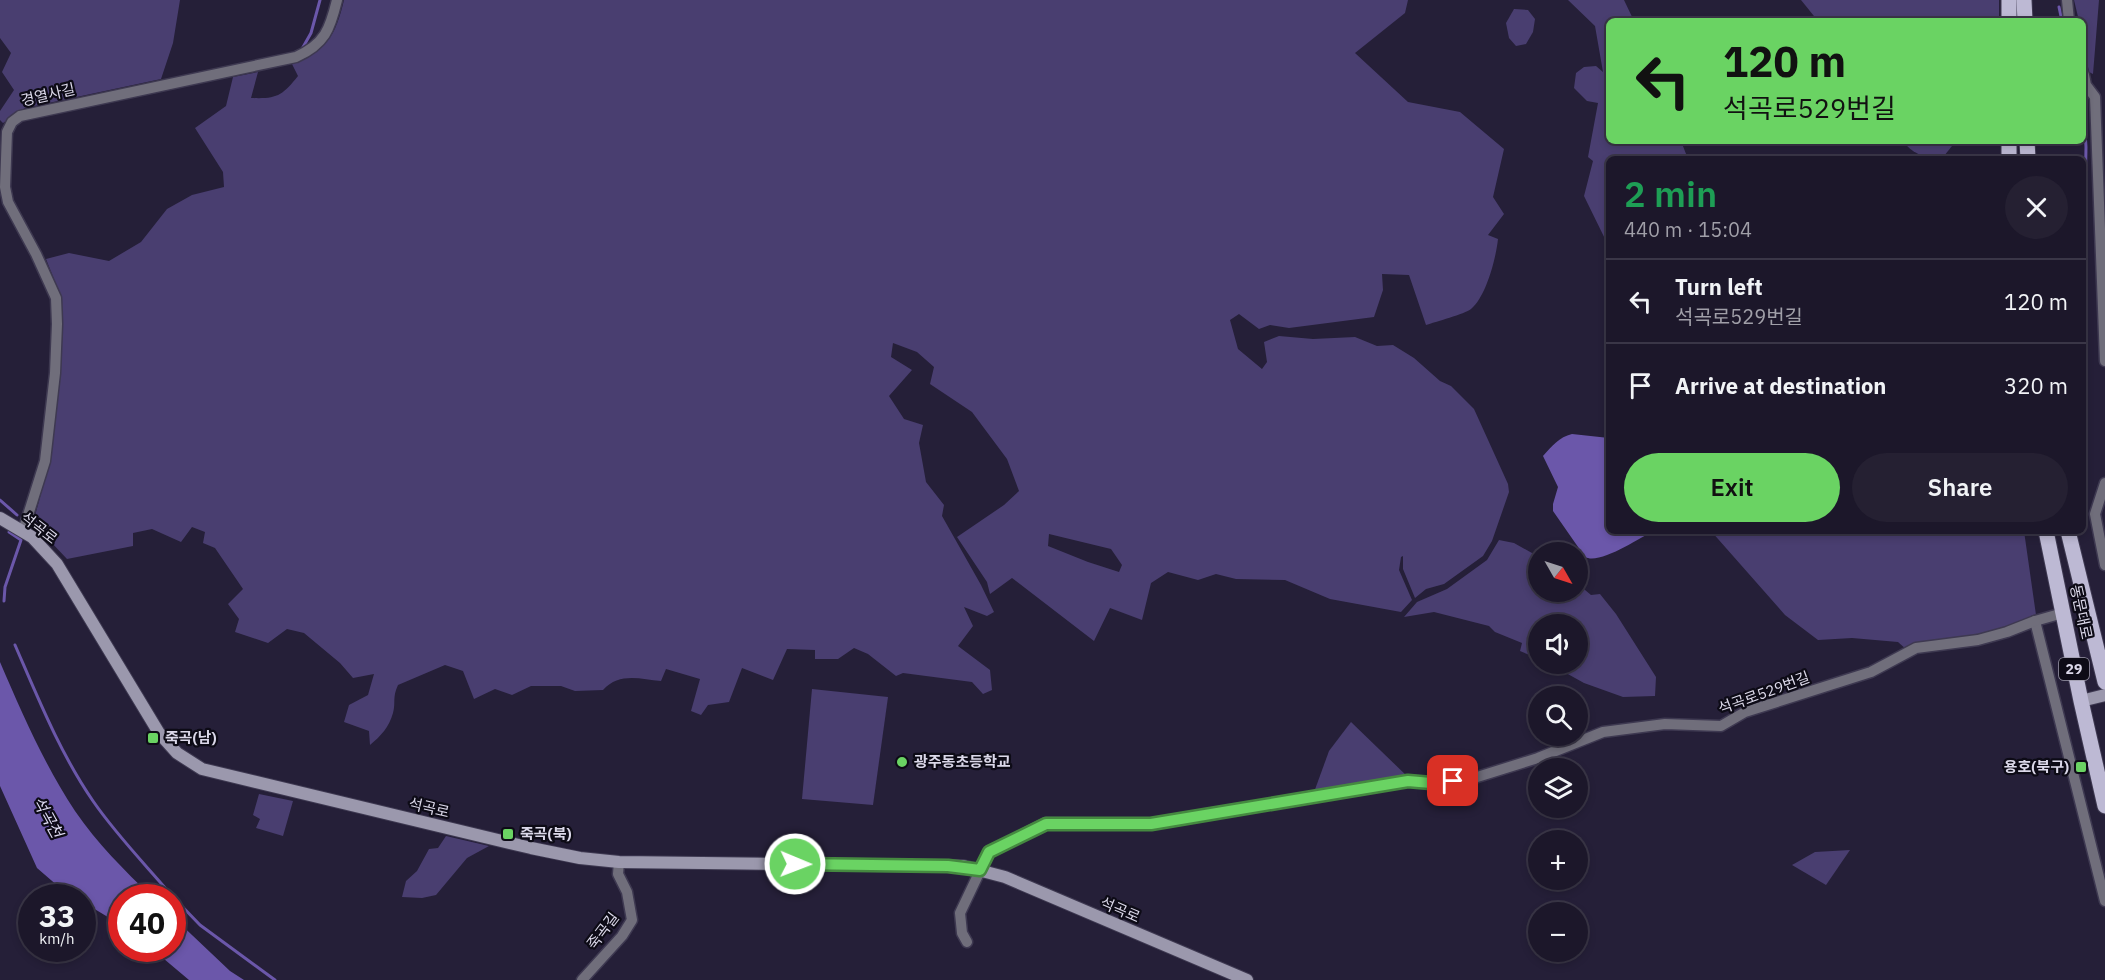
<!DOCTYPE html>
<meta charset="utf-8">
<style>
body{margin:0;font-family:"IBM Plex Sans","Noto Sans KR",sans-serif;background:#252032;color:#f1f3f6;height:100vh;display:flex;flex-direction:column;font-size:22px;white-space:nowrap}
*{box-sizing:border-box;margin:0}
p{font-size:20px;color:#a09fa8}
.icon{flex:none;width:33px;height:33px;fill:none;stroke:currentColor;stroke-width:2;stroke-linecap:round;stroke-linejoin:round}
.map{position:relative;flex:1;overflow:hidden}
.drawer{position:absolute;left:1606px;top:156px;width:480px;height:378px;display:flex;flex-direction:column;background:#1c172a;border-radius:9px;box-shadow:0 3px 9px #0003,0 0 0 2px #3a3647}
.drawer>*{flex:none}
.guide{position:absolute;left:1606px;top:18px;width:480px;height:126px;border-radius:9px;box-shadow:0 3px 9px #0003,0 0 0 2px #3a3647;background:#6ad363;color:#111;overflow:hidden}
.needle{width:39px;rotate:129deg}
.fabs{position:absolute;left:1528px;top:542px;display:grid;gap:12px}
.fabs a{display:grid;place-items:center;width:60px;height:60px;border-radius:50%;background:#1c172a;box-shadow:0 3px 9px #0003,0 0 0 2px #3a3647;font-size:30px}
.speed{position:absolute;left:18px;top:884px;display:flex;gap:12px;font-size:30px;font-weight:700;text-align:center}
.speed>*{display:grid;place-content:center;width:78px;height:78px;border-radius:50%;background:#1c172a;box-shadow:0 3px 9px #0003,0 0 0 2px #3a3647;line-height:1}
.speed small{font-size:15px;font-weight:400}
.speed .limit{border:9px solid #d22;background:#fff;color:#111}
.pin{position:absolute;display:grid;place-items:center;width:51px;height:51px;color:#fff;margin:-26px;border-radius:12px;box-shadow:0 3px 9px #0006}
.me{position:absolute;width:66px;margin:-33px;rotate:91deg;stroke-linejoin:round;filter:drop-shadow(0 0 4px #0008)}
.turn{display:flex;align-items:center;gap:21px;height:126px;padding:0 18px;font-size:27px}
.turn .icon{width:78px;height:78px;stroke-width:2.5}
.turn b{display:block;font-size:42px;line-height:51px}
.round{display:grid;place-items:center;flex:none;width:63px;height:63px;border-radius:32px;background:#252032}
.headline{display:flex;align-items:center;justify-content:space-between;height:102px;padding:0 18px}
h1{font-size:36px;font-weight:600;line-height:45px;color:#1e9e55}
.primary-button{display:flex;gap:12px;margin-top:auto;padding:12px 18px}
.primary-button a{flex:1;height:69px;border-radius:36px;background:#6ad363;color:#111;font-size:24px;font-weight:600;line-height:69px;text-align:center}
.primary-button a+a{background:#252032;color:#f1f3f6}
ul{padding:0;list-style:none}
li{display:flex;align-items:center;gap:18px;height:84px;padding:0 18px;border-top:2px solid #3a3647}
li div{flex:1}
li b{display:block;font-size:22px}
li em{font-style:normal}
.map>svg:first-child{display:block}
.green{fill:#493e70;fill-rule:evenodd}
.water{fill:#6b57aa}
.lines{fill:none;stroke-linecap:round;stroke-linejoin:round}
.stream{stroke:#6b57aa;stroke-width:3}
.street-casing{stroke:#3e3951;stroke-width:13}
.secondary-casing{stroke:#3e3951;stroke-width:14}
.primary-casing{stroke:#3e3951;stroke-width:17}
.street{stroke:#706e7b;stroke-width:10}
.secondary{stroke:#9b98ad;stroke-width:12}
.primary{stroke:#bdb9d4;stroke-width:15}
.route-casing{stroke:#458940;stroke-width:15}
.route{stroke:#6ad363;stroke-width:10}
.poi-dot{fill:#6ad363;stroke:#0d0b16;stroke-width:2}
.labels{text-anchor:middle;stroke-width:4.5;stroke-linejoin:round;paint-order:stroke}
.shield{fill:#0d0b16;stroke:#9d9aaa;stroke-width:1.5}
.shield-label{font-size:14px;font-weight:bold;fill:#dbd8e9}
.street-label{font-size:15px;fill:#dbd8e9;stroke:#0d0b16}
.poi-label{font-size:15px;font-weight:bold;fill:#dbd8e9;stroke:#0d0b16;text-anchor:start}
.water-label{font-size:16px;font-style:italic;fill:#dfdcf3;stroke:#0d0b16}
</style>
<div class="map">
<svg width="2105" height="980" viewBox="0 0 2105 980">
<rect width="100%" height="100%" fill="#251f38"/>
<!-- green -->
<g class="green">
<path d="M0,0H180L173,43L161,79L25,108L3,123L0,120V111L14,90L2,72L11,53L0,38Z"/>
<path d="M344,0H1408L1405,13L1355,53L1408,102L1460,112L1504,149L1493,197L1504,214L1488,235L1498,239C1496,258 1486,297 1471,309C1465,314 1435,322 1426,325L1409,275L1382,274L1383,290L1374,317L1289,328L1270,325L1259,329L1239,314L1230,320L1238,349L1262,369L1267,362L1264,342L1279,336L1313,339L1355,337L1377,346L1393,345L1414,358L1440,381L1451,386L1474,409L1508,484L1509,492L1492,541L1483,556L1444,584L1426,589L1415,598L1403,569V556L1401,557L1399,570L1412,600L1401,612L1330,599L1285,580L1236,579L1216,574L1198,580L1168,572L1151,583L1142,620L1110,608L1094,641L1012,578L990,594L987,582L957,537L1004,505L1019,491L1007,459L972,412L930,384L934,367L917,352L893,343L891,357L912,370L889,396L904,419L923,425L919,443L926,482L944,505L942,516L981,585L994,612L987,616L964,607L973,626L958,646L990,670L992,690L983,694L972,682L903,673L896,676L868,654L854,648L838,659H815V650L787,649L773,680L742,668L729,702L708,705L701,715L691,711L700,679L666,669L661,681C640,679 619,672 603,690L575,691L561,686H531L512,695L495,689L474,699L463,671L445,665L398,685C392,698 396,702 393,713C389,727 381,736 370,745L369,731L344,722L349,705L368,695L374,674L353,678L340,663L304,633L287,629L268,643L235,632L239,619L228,604L243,589L215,548L203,543L205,532L192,527L181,542L152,529L133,533V546L67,559L33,523L49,464L60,374L63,325L61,297L46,259L69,253L109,261L141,242L167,209L192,195L224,187L223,172L195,128L226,106L233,77L258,72L251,98C277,99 282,96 298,76L292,64C328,48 335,37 344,0ZM1049,534L1111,549L1122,565L1119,572L1088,562L1048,546Z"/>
<path d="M1568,0H1624L1634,21H1610V141H1681L1688,159H1610L1609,247L1584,196L1593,161L1588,157L1598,103L1587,101L1574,88L1576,73L1584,67L1596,66L1603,72L1595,26Z"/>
<path d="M1801,0H1999V21H1818Z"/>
<path d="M2074,0H2099L2093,74L2089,72L2084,46V21H2079Z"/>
<path d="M1514,9L1528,10L1535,19L1533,32L1526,44L1516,46L1509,38L1506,23Z"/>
<path d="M1902,141H1956L1944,156C1924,158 1916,156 1902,141Z"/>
<path d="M1711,531H2024L2036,615C2017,623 1999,632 1979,636C1956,640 1926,635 1907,650L1898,642L1852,638L1818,640L1785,615Z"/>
<path d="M1499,540L1514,543L1539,557V591H1578V584L1591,595L1600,594L1616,614L1656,677L1655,696L1623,697L1584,683L1548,663H1578V624H1539V659L1520,651L1522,643L1495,632L1489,626L1434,612L1404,617L1417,602L1447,589L1487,560Z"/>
<path d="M812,689L888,697L873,805L802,799Z"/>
<path d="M1351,722L1410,779L1313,795L1329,751Z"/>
<path d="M259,794L293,801L283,836L256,828L260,819L253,815Z"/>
<path d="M446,836L489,846L467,858L436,895L422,898L402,897L406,881L417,871L429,849L438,848Z"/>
<path d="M1850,850L1826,885L1792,865L1815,852Z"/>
</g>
<!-- water -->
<g class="water">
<path d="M1572,434L1609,438L1610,531H1654C1639,538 1600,565 1585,557L1553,511V504L1558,487L1543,456C1552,446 1559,437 1572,434Z"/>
<path d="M0,662C22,713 44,764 75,811C97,843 124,870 152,897H122L121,925L83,902L82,897H75L59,887L37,868L0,786Z"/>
<path d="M173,917L230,971L244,980H189L151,948H172Z"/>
</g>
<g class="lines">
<!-- stream -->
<g class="stream">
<path d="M2059,7L2062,21"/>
<path d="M302,49L311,33L320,0"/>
<path d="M2084,115L2086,147L2084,262"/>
<path d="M0,500L17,515"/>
<path d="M4,601L5,587L21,540L9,532"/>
<path d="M15,645C38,698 60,753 93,801C115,833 142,861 167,890"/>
<path d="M174,898L200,925L275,980"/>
</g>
<!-- street casing -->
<g class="street-casing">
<g id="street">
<path d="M2067,0L2069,21"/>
<path d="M2084,75L2086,85L2095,97L2105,361"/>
<path d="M2105,483L2095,514L2105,565"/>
<path d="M23,531L45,461L55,373L57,324L56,298L36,254L8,202L5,187L7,132L12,122L20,116L296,57C325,44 330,29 337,0"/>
<path d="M2063,613L2035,621L2105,901"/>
<path d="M967,942L962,933L960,913L989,852L1046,823L1151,824L1408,781L1431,783L1474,778L1538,758L1603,732L1665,724L1721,726L1745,712L1871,672L1916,648L1978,640L2007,632L2035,621"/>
<path d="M582,980L622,936L632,920L627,892L618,874L619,862"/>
</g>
</g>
<!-- secondary casing -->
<g class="secondary-casing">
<g id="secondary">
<path d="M0,518L32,537L57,564L159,733L177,753L202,769L531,848L580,858L619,862L963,866L1005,877L1247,980"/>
<path d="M2081,701L2105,695"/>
</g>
</g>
<!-- primary casing -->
<g class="primary-casing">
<g id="primary">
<path d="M2009,0V21"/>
<path d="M2024,0L2025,21"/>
<path d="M2009,141V159"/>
<path d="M2027,141L2028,159"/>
<path d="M2046,531L2081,701L2105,806"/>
<path d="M2068,531L2105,682"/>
</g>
</g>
<!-- street -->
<use href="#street" class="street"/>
<!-- secondary -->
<use href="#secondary" class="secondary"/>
<!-- primary -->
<use href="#primary" class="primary"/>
</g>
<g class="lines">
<!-- route casing -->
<g class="route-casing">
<path id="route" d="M795,864L948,866L980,870L989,852L1046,824H1151L1408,781L1431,783L1453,781"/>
</g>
<!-- route -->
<use href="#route" class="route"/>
</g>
<!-- markers -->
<g class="poi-dot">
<rect x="147" y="732" width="12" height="12" rx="3"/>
<circle cx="902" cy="762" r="6"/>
<rect x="2075" y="761" width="12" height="12" rx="3"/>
<rect x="502" y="828" width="12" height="12" rx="3"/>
</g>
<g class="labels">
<!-- shield labels -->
<rect class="shield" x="2059" y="658" width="30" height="22" rx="4.5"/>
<g class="shield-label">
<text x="2074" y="674">29</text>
</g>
<!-- street labels -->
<g class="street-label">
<text transform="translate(48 95) rotate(-13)" y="5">경열사길</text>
<text transform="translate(39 528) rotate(38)" y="5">석곡로</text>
<text transform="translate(2081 612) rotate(78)" y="5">동문대로</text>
<text transform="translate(1764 693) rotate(-20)" y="5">석곡로529번길</text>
<text transform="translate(429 808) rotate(13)" y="5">석곡로</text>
<text transform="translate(1120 910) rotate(23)" y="5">석곡로</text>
<text transform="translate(603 931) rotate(-53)" y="5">죽곡길</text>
</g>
<!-- poi labels -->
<g class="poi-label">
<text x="165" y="743">죽곡(남)</text>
<text x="914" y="767">광주동초등학교</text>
<text x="2069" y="772" text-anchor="end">용호(북구)</text>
<text x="520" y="839">죽곡(북)</text>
</g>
<!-- water labels -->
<g class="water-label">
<text transform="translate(48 817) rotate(61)" y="6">석곡천</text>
</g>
</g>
</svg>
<div class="fabs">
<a><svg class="needle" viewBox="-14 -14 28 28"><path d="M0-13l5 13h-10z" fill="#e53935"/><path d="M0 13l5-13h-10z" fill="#a09fa8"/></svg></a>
<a><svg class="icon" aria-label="sound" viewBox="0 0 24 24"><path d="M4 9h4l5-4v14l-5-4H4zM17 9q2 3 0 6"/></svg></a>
<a><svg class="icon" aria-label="search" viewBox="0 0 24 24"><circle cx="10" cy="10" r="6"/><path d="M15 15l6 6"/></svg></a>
<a><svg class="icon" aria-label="layers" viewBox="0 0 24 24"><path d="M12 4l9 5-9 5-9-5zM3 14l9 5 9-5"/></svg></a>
<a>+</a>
<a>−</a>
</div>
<div class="speed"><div>33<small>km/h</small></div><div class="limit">40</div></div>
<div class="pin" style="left:1453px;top:781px;background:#d93025"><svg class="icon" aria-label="arrive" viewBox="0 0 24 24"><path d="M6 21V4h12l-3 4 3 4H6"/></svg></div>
<svg class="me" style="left:795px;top:864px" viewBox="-20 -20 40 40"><circle r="17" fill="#6ad363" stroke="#fff" stroke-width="3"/><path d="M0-11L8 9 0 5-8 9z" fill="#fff"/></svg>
<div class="guide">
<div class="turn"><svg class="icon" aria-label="left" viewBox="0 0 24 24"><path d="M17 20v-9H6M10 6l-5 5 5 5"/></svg><div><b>120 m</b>석곡로529번길</div></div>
</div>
<section class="drawer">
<div class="headline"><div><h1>2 min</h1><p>440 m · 15:04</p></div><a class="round"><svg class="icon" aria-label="close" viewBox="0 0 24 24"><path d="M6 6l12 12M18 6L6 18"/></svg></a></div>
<ul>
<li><svg class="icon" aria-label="left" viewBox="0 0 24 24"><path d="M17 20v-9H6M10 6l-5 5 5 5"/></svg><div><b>Turn left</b><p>석곡로529번길</p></div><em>120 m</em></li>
<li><svg class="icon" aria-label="arrive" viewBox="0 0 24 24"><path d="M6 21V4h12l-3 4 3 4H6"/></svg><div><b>Arrive at destination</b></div><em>320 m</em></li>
</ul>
<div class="primary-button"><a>Exit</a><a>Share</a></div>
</section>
</div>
